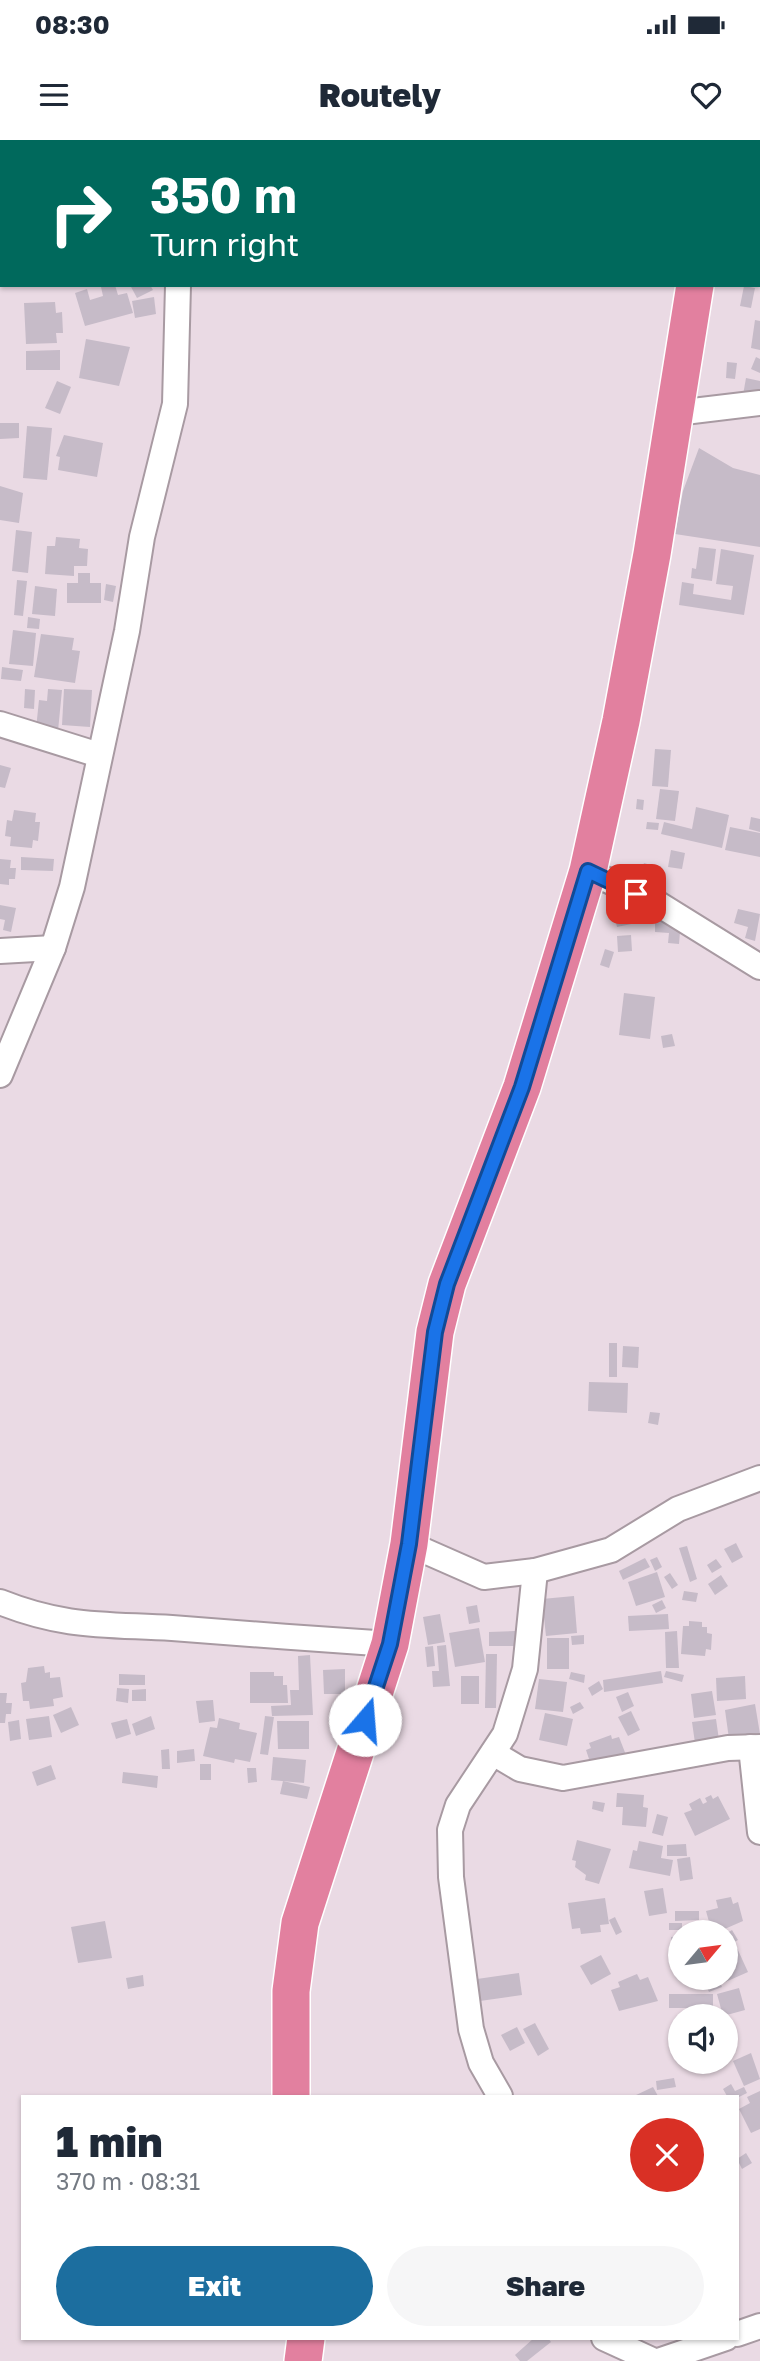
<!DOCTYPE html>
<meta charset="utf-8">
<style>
body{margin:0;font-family:"Golos Text",sans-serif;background:#f6f6f7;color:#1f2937;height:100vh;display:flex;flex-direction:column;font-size:26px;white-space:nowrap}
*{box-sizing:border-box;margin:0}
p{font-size:23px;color:#747a83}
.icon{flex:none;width:38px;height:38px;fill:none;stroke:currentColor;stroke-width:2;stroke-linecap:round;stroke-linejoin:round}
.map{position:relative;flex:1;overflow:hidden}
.side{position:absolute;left:21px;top:1955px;width:718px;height:245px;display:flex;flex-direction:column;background:#fff;border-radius:0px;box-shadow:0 2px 5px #0004}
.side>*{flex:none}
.top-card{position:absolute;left:0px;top:0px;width:761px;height:147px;box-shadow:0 2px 5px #0004;background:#00695c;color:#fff;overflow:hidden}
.needle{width:46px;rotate:61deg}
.tools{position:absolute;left:668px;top:1780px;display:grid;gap:14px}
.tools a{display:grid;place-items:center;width:70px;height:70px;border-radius:50%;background:#fff;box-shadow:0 2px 5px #0004;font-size:35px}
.pin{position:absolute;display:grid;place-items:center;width:60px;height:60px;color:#fff;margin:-30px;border-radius:14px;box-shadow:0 4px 10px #0006}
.me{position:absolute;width:77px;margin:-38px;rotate:18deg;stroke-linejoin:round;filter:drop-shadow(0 0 5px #0008)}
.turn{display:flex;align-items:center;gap:24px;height:147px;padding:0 35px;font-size:32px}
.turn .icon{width:91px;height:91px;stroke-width:2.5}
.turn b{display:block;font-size:49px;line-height:60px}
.round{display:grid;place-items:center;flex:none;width:74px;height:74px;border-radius:37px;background:#f6f6f7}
.headline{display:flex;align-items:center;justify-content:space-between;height:119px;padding:0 35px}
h1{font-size:42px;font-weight:800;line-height:52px}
.button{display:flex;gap:14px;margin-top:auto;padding:14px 35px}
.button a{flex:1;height:80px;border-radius:42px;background:#1c6e9f;color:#fff;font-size:28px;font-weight:800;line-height:80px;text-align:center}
.button a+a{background:#f6f6f7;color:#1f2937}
.status{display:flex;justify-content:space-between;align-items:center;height:49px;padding:0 35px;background:#fff;direction:ltr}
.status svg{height:19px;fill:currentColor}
header{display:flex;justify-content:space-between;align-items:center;height:91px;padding:0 35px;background:#fff;font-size:32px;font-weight:800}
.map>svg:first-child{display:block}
.building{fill:#c6bbc8}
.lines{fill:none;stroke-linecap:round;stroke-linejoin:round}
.minor-casing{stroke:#a89aa2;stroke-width:28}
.highway-casing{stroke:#fff;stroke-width:40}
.minor{stroke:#fff;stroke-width:24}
.highway{stroke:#e2809f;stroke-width:37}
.route-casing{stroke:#114b97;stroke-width:18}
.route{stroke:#1a73e8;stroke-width:12}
</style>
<div class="status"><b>08:30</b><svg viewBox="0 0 49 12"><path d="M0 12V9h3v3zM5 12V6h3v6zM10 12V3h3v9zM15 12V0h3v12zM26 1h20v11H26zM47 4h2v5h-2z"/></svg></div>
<header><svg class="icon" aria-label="menu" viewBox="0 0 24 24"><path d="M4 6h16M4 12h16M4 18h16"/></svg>Routely<svg class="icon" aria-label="heart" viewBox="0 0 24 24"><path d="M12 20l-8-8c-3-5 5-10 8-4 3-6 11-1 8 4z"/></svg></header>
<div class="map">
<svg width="760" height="2221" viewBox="0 0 760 2221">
<rect width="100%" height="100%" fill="#eadae4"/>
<!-- building -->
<g class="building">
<path d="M115,145L118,155L127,153L133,173L85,186L75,153L87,149L90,160L103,156L101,147Z"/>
<path d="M130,145H150L153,150L137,158Z"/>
<path d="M744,146L755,148L751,168L740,166Z"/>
<path d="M154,157L156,174L135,178L132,161Z"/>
<path d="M55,162L56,173L62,172L63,193H56L57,203L26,204L24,163Z"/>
<path d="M755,180L760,181V210L751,208Z"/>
<path d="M86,199L130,207L119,246L79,238Z"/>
<path d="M60,210V230H26V211Z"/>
<path d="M756,217L760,219V233L751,229Z"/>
<path d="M727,222L737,223L735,239L726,238Z"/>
<path d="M746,238L760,241V259L743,255Z"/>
<path d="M57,241L71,247L60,274L45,268Z"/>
<path d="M0,283H19V298L0,299Z"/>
<path d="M27,286L52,288L47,340L23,338Z"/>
<path d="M64,295L103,303L97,337L58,330L60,317L56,316Z"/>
<path d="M699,308L733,328L760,335V407L675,394L683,351Z"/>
<path d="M0,346L23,353L19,383L0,380Z"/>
<path d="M16,390L32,392L28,433L12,431Z"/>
<path d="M56,397L80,399L79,408L88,409L87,426H74V436L45,434L47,406H55Z"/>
<path d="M699,407L716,409L712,441L691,438L692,428L696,429Z"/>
<path d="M721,409L754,415L744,475L679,465L682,442L694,444L693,454L731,460L733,446L716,444Z"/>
<path d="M78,433H90V443H101V463H67V443H78Z"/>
<path d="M17,440L27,441L23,476L14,475Z"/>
<path d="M106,444L116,446L113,462L104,460Z"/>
<path d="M35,446L57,449L55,476L32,474Z"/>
<path d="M28,477L40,479L39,489L27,488Z"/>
<path d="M13,490L36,493L33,526L9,524Z"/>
<path d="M41,494L74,498L72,510L80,511L75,543L34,537Z"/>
<path d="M2,527L23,530L21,541L1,539Z"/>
<path d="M25,549L35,550L34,569L24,568Z"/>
<path d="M48,549L62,550L58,591L36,589L39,560L47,561Z"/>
<path d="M64,549L92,550L90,587L62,585Z"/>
<path d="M655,609L671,610L668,647L652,646Z"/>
<path d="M0,625L11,628L5,648L0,647Z"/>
<path d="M660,649L679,651L675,681L656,679Z"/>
<path d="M637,659L644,660L643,670L636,669Z"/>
<path d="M696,667L729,675L722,708L661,694L664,682L692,689Z"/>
<path d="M14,670L36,673L35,682H40L38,701L33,700L32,708L10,706L11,697L5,696L7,680L12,681Z"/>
<path d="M751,677L760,679V692L749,689Z"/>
<path d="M647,682L659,683L658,690L646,689Z"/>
<path d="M730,687L760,693V717L725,710Z"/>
<path d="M671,710L685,713L682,729L668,727Z"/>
<path d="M21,717L54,719L53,731L21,730Z"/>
<path d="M0,719L11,720L10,728H16L15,739H9V745L0,744Z"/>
<path d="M644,723L654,726L648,742L638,739Z"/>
<path d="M0,765L16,768L11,792L3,790L5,780L0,779Z"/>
<path d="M633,766L636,783L617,787L613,770Z"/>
<path d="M738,769L760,774L755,801L745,798L748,787L734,783Z"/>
<path d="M655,777L681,779L679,804L668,803L669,793L655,792Z"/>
<path d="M631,795L632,811L618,812L617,796Z"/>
<path d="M605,809L614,812L609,828L600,825Z"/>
<path d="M624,853L655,857L650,899L619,895Z"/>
<path d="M672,894L675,906L663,908L661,896Z"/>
<rect x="609" y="1203" width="8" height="34"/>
<path d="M623,1206L639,1207L638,1228L622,1227Z"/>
<path d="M589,1242L628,1243L627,1273L588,1271Z"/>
<path d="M650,1272L660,1273L658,1285L648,1283Z"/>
<path d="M736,1403L743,1417L732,1423L724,1409Z"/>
<path d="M687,1406L697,1439L690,1442L679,1408Z"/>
<path d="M657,1417L662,1427L655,1431L650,1420Z"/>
<path d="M645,1418L650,1427L623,1440L619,1431Z"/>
<path d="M716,1419L722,1427L712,1433L707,1425Z"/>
<path d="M657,1432L665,1457L636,1466L628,1442Z"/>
<path d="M670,1433L678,1445L672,1449L664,1437Z"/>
<path d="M721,1435L728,1446L715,1455L708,1444Z"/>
<path d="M684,1451L698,1453L696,1462L682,1460Z"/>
<path d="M574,1456L577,1493L546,1496L542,1459Z"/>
<path d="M662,1460L666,1468L656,1473L652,1465Z"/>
<path d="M477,1465L480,1482L469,1484L466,1467Z"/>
<path d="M440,1474L445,1502L428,1505L423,1477Z"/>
<path d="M668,1474L669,1489L629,1491L628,1476Z"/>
<path d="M689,1481L702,1482V1487H707V1493L712,1494L711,1510L706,1509L705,1516L681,1514L683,1486H689Z"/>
<path d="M479,1488L485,1522L455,1527L449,1493Z"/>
<path d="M515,1491V1506H489V1492Z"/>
<path d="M677,1491L679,1528H666L665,1492Z"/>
<path d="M584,1495V1504L572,1505L571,1496Z"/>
<rect x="547" y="1498" width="22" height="31"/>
<path d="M446,1505L450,1546L433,1547L432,1531H439L437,1506Z"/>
<path d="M433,1506L435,1526L427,1527L425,1507Z"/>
<path d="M486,1514H497L496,1568H485Z"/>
<path d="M310,1515L313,1575L272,1576L271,1566L291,1565L290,1550H299L298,1516Z"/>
<path d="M44,1526L45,1533L50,1532V1538L60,1537L63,1557L53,1559L54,1566L30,1569L29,1561H23L21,1543L26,1542L28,1528Z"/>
<path d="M345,1529V1554H324L323,1530Z"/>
<path d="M661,1531L663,1543L604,1552L603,1540Z"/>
<path d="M666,1531L684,1535L682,1542L664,1537Z"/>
<path d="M250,1532H274V1536H283V1545H287L288,1563H250Z"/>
<path d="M571,1532L585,1535L584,1543L569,1539Z"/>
<path d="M119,1534L145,1535V1545H119Z"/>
<rect x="461" y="1536" width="18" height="28"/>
<path d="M745,1536L746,1559L717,1561L716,1538Z"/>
<path d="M539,1539L567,1542L563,1572L535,1569Z"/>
<path d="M599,1541L603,1549L592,1556L588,1548Z"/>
<path d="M117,1548L129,1549L128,1563L116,1561Z"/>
<path d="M146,1549V1561H132V1550Z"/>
<path d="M712,1551L716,1575L694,1578L691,1554Z"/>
<path d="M628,1552L634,1566L622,1572L616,1557Z"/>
<path d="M0,1553H7L6,1563H12L11,1574H6L5,1583H0Z"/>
<path d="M213,1560L215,1581L199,1583L196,1561Z"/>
<path d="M580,1562L584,1568L573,1574L570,1567Z"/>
<path d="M755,1564L760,1594L729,1599L725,1570Z"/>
<path d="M71,1567L79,1585L61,1593L53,1575Z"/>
<path d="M631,1571L640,1590L628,1596L618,1577Z"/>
<path d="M545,1573L573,1579L567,1606L539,1600Z"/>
<path d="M49,1576L52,1597L29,1600L26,1579Z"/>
<path d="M151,1576L155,1589L136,1596L132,1584Z"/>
<path d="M265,1576L274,1577L268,1615L260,1614Z"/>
<path d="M219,1578L240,1583L239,1589L257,1593L250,1622L235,1619L234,1623L203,1616L210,1587L217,1588Z"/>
<path d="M127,1579L131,1594L116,1599L111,1583Z"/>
<path d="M716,1579L720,1607L696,1610L692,1582Z"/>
<path d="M19,1580L21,1599L10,1601L8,1582Z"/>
<path d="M277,1581H309V1609H278Z"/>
<path d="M611,1595L612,1599L619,1597L626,1615L592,1628L586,1610L591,1608L589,1603Z"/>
<path d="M169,1609L170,1629H162L161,1610Z"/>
<path d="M194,1609L195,1621L177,1623V1611Z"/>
<path d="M273,1617L306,1620L304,1643L271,1640Z"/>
<rect x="200" y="1624" width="11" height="16"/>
<path d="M51,1625L56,1639L37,1646L32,1632Z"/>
<path d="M247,1628H256L257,1642L248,1643Z"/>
<path d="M123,1632L158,1636L157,1648L122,1643Z"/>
<path d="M283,1641L310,1647L307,1659L280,1654Z"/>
<path d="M617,1653L644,1655L643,1667L648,1668L646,1687L622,1685L623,1667H616Z"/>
<path d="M711,1655L713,1659L718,1656L730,1679L695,1696L684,1673L692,1670L689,1664L700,1658L703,1664L707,1662L705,1658Z"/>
<path d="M593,1661L605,1663L603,1672L592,1669Z"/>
<path d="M657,1674L668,1677L663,1696L652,1693Z"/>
<path d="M577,1700L611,1709L599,1744L585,1740L586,1735L575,1727L576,1721L572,1720Z"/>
<path d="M639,1701L663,1706L661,1718L673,1720L670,1736L629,1728L633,1710L637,1711Z"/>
<path d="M686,1704L687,1716H667V1705Z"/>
<path d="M690,1717L693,1739L680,1741L677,1719Z"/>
<path d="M663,1748L667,1773L649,1776L644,1751Z"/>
<path d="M731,1757L733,1764L738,1762L743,1781L720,1791L719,1787L711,1789L706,1771L718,1768L716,1760Z"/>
<path d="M605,1758L609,1784L600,1785L601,1792L581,1794L580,1788L572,1789L568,1763Z"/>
<path d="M675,1771H699V1780L675,1781Z"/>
<path d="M615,1777L622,1792L616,1795L609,1780Z"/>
<path d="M105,1781L112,1818L78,1823L71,1787Z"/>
<rect x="669" y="1783" width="13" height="7"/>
<path d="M732,1790L738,1800L726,1807V1794Z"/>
<path d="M681,1796V1817H673L671,1797Z"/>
<path d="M737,1808L748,1832L723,1843L721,1838H726V1813Z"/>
<path d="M601,1815L611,1834L591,1845L580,1826Z"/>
<path d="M519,1833L522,1855L480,1861L477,1839Z"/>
<path d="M637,1834L640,1840L648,1837L658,1861L619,1871L611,1850L620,1847L618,1842Z"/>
<path d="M143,1835L144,1846L128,1849L126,1838Z"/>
<path d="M703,1838H718L722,1847L709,1852Z"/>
<path d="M739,1848L745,1870L723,1876L717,1854Z"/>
<rect x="669" y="1854" width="44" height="14"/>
<path d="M535,1883L549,1909L538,1916L523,1889Z"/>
<path d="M517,1887L525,1903L510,1911L501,1895Z"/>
<path d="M751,1913L760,1939L744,1946L733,1921Z"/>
<path d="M674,1938L676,1947L657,1950L656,1941Z"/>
<path d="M731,1944L735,1951L744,1947L747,1953L737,1958L727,1956L723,1949Z"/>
<path d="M653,1947L658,1956H634Z"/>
<path d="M760,1951V1989L751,1993L739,1969L750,1963L747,1957Z"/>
<path d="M746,2013L752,2023L742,2029L737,2019Z"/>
<path d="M534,2198H548L551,2202L527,2221H520L515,2215Z"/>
</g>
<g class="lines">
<!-- minor casing -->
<g class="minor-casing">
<g id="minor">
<path d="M167,0V2"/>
<path d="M321,2L327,0"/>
<path d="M0,111H2"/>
<path d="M676,273L760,263"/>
<path d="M0,584L99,615"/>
<path d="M588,731L660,765L760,827"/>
<path d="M0,811L53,808"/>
<path d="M0,935L53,808L72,747L127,491L142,397L175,264L178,145"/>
<path d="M409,1404L484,1437L535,1431L611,1410L678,1369L760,1338"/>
<path d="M0,1462C65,1488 105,1484 172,1488C245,1494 317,1499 390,1504"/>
<path d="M751,1607L760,1692"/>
<path d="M493,1613L520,1629L563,1638L728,1608L760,1607"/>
<path d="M500,1956L481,1923L471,1889L451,1737L450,1690L458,1665L505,1594L525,1529L535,1431"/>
<path d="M737,2194L760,2186"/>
<path d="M604,2198L654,2221"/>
<path d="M658,2221L726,2198"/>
</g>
</g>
<!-- highway casing -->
<g class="highway-casing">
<g id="highway">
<path d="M712,2V0"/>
<path d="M291,1956V1851L300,1783L390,1504L409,1404L435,1192L447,1144L522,947L588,731L621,581L652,414L695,145"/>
<path d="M303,2221L306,2198"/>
</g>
</g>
<!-- minor -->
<use href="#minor" class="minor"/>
<!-- highway -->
<use href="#highway" class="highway"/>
</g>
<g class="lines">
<!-- route casing -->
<g class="route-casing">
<path id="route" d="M365,1580L390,1504L409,1404L435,1192L447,1144L522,947L588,731L636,754"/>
</g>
<!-- route -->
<use href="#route" class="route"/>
</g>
</svg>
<div class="tools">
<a><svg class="needle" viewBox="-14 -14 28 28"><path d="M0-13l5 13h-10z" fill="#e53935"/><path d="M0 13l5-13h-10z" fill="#747a83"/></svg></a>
<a><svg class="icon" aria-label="sound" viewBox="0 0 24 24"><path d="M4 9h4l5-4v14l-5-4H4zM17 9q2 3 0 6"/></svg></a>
</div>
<div class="pin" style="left:636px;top:754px;background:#d93025"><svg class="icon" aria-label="arrive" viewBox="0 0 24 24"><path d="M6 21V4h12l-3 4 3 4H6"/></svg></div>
<svg class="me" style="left:365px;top:1580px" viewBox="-20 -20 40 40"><circle r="19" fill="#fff"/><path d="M0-13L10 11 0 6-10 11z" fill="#1a73e8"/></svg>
<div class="top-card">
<div class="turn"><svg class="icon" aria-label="right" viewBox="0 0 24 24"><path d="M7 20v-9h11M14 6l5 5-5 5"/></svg><div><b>350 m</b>Turn right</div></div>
</div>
<section class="side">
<div class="headline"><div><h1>1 min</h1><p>370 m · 08:31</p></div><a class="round" style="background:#d93025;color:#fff"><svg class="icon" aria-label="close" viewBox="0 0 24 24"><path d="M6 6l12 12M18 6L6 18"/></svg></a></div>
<div class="button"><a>Exit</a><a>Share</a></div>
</section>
</div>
